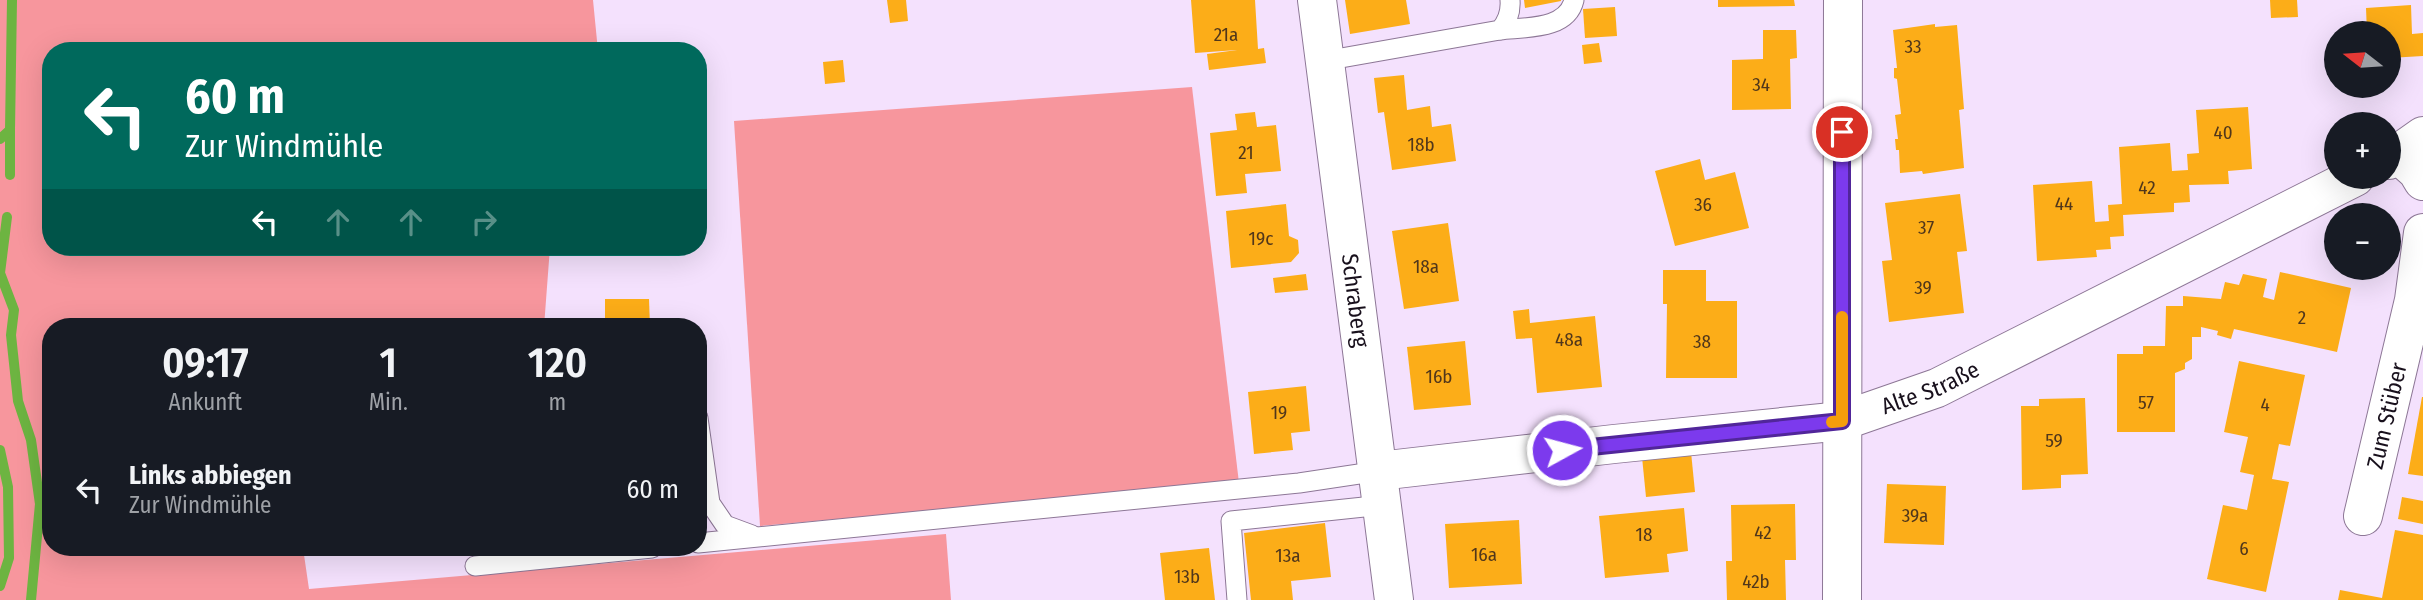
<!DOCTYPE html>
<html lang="de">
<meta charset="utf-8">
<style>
body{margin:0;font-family:"Fira Sans Condensed",sans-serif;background:#20242c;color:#f1f3f6;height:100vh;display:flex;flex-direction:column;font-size:26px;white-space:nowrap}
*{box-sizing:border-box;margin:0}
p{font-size:23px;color:#9ea1a6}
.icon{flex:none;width:38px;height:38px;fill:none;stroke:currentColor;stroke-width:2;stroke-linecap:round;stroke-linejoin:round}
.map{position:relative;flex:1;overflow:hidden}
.panel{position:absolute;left:42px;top:318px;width:665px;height:238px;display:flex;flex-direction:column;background:#171b24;border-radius:28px;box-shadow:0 7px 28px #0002}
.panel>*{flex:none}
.banner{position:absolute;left:42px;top:42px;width:665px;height:214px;border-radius:28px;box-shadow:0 7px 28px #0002;background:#00695c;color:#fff;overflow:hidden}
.needle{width:46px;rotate:287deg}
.controls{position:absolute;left:2324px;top:21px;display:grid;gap:14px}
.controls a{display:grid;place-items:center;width:77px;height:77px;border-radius:50%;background:#171b24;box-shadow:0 7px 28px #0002;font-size:35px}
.pin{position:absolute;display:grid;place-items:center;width:60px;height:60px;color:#fff;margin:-30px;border:4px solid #fff;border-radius:50%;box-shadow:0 2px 7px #0007}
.me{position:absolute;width:77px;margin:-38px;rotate:83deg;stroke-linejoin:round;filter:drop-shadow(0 0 5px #0008)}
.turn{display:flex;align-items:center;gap:24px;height:147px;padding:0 28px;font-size:32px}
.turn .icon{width:91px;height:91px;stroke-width:2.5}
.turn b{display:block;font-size:49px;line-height:60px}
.lanes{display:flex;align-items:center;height:66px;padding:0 28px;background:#0003;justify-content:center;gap:35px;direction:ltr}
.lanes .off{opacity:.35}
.eta{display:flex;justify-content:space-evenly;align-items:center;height:119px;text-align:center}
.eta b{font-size:42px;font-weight:600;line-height:49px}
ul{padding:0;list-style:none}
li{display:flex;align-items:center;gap:21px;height:105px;padding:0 28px}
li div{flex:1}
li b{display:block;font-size:26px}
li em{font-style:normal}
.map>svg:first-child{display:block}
.green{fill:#f7969d}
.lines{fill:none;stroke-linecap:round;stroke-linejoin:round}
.stream{stroke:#6db441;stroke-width:10}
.building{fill:#fcad18}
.service-casing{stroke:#8d7796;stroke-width:21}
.minor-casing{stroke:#8d7796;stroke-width:40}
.service{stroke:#fff;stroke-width:19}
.minor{stroke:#fff;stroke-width:38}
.route-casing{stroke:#51269a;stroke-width:18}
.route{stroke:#7c3aed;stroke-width:12}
.slow{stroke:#f59e0b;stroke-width:12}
.labels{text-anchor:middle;stroke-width:7;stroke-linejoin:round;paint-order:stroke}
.number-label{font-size:19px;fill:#51371b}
.street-label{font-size:23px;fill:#18101c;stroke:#fff}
</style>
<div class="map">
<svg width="2423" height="600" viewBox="0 0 2423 600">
<rect width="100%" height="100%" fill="#f4e1fd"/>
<!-- green -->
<g class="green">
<path d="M0,0H593L598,51H51V247H550L544,327H436L310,323L309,327H51V548H303L309,589L946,534L951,600H0Z"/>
<path d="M1192,87L1239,483L760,526L734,121Z"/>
</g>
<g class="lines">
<!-- stream -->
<g class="stream">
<path d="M10,130V175"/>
<path d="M0,139L10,130L12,0"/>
<path d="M7,217L0,273L14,310L11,335L18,401L31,440L40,504L31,600"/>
<path d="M0,450L8,487L9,558L0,586"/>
</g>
</g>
<!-- building -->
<g class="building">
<path d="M887,0H906L908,21L890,23Z"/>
<path d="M1191,0H1255L1258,49L1264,48L1266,63L1209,70L1207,54L1237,50L1195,53Z"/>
<path d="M1345,0H1406L1410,24L1350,34Z"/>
<path d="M1524,0H1561V1L1525,8Z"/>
<path d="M1718,0H1794L1795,6L1718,7Z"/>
<path d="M2270,0H2297L2298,17L2271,18Z"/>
<path d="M2411,5L2412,34L2423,33V56L2389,58V33H2367L2366,8Z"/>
<path d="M1615,7L1617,36L1585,38L1583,9Z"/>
<path d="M1935,24V27L1957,25L1964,109L1959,110L1964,168L1923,174L1922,171L1900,173L1899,150H1896L1895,139H1898L1895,115L1901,114L1897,79L1894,78V68H1897L1893,30Z"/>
<path d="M1763,30H1796L1797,58L1790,59L1791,109L1732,110V60L1763,59Z"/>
<path d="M1599,43L1602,62L1584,64L1582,45Z"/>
<path d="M843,60L845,82L825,84L823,62Z"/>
<path d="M1404,75L1407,110L1430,106L1432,127L1451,124L1456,161L1392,170L1384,112L1378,113L1374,78Z"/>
<path d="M2248,107L2252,169L2228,171L2229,184L2189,185L2190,202L2174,203V212L2123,215L2124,236L2110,237L2111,249L2096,250L2097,257L2037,261L2033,185L2092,181L2095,222L2109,221L2108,205L2122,204L2119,147L2170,143L2172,171L2188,170L2187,154L2199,153L2196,110Z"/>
<path d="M1255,112L1257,127L1276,125L1281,171L1245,174L1247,193L1216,196L1210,133L1237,130L1235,114Z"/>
<path d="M1700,159L1705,180L1735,172L1749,228L1675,246L1655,171Z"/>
<path d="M1960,194L1967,251L1957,252L1964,313L1889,322L1882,261L1892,260L1885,203Z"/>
<path d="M1286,204L1289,236L1298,240L1299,253L1291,262L1231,268L1226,211Z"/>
<path d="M1448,223L1459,301L1404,309L1392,231Z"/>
<path d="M1663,270H1706V301H1737V378H1666L1667,304H1663Z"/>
<path d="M2280,272L2351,288L2337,352L2234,329L2231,339L2217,335L2218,331L2201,327V337H2192V359L2185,363V369L2175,373V432H2117V354H2143V346H2165L2166,306H2183V296L2221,299L2225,282L2239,285L2243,274L2267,279L2263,297L2274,300Z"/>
<path d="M1306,274L1308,290L1275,293L1273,278Z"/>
<path d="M605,299H649L650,327H605Z"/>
<path d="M1529,309L1530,323L1595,316L1602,387L1537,393L1532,338L1516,339L1513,311Z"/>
<path d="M1465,341L1471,405L1414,410L1407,347Z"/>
<path d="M2239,361L2305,375L2290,446L2279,444L2272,479L2289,482L2266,592L2207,579L2223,505L2247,510L2254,475L2240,472L2248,437L2224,432Z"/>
<path d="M1306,386L1310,431L1291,433L1293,450L1254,454L1248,392Z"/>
<path d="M2422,397H2423V476L2408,474Z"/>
<path d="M2085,398L2088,474L2061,475V488L2022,490L2021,406H2039V399Z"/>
<path d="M1691,452L1695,492L1646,497L1642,457Z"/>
<path d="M1887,484L1946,486L1944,545L1884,543Z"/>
<path d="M2402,497L2423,501V524L2398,519Z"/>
<path d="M1795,504L1796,560H1785L1786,600H1727L1726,561H1732L1731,505Z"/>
<path d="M1684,508L1688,551L1667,554L1669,572L1605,578L1599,516Z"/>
<path d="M1519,520L1522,584L1449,588L1445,524Z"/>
<path d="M1325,523L1331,577L1291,581L1293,600H1251L1244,533Z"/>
<path d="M2395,530L2423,535V600H2338L2340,590L2382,598Z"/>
<path d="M1209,548L1215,600H1165L1160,553Z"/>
</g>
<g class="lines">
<!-- service casing -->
<g class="service-casing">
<g id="service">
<path d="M1500,30C1526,27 1567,30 1574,0"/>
<path d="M1324,61L1500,30C1508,21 1511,12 1510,0"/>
<path d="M698,418L710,503L725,525L752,535"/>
<path d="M698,543L1299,483L1379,471"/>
<path d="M475,566L652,548"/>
<path d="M1237,600L1231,521L1383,505"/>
</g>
</g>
<!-- minor casing -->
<g class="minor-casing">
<g id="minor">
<path id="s1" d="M1317,0L1394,600"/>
<path d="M2399,155L2417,171L2423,181"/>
<path d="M2389,160L2423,136"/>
<path id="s2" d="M1379,471L1614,444L1842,421L1937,388L2355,177"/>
<path id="s3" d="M2363,516L2414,300L2423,233"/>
<path d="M1842,600L1843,0"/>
</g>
</g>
<!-- service -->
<use href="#service" class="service"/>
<!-- minor -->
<use href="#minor" class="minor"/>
</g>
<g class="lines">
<!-- route casing -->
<g class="route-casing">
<path id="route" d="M1562,450L1842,421V132"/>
</g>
<!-- route -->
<use href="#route" class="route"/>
<!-- slow -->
<path class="slow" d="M1832,422L1842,421V317"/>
</g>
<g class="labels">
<!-- number labels -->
<g class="number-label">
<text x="1226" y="41">21a</text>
<text x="1913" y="53">33</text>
<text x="1761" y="91">34</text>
<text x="2223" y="139">40</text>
<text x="1421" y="151">18b</text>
<text x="1246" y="159">21</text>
<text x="2147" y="194">42</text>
<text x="2064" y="210">44</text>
<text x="1703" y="211">36</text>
<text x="1926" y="234">37</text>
<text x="1261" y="245">19c</text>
<text x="1426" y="273">18a</text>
<text x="1923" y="294">39</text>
<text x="2302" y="324">2</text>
<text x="1569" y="346">48a</text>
<text x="1702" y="348">38</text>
<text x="1439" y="383">16b</text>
<text x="2146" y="409">57</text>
<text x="2265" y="411">4</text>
<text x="1279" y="419">19</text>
<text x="2054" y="447">59</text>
<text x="1915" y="522">39a</text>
<text x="1763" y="539">42</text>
<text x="1644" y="541">18</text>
<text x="2244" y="555">6</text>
<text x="1484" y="561">16a</text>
<text x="1288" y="562">13a</text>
<text x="1187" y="583">13b</text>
<text x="1756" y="588">42b</text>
</g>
<!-- street labels -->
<g class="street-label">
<text dy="8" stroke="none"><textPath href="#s1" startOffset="303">Schraberg</textPath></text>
<text dy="8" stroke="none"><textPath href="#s2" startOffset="560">Alte Straße</textPath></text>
<text dy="8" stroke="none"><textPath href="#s3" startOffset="103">Zum Stüber</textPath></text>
</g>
</g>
</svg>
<div class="controls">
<a><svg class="needle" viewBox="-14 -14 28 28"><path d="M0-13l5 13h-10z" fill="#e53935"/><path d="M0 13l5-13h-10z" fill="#9ea1a6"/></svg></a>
<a>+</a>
<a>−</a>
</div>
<div class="pin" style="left:1842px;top:132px;background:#d93025"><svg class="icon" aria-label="arrive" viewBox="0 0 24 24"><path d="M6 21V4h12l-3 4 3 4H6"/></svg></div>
<svg class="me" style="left:1562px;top:450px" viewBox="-20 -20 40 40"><circle r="17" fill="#7c3aed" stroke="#fff" stroke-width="3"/><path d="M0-11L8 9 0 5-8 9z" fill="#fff"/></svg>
<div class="banner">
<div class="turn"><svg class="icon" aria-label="left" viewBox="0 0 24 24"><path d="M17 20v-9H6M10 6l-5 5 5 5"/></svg><div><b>60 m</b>Zur Windmühle</div></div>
<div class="lanes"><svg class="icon" aria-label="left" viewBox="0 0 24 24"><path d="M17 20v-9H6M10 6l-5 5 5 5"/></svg><svg class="icon off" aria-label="ahead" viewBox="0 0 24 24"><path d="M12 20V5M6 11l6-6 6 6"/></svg><svg class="icon off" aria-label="ahead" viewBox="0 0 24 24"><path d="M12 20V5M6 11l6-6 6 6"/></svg><svg class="icon off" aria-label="right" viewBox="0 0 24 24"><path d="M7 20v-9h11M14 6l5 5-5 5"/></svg></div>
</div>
<section class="panel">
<div class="eta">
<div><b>09:17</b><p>Ankunft</p></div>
<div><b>1</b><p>Min.</p></div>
<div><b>120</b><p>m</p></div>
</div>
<ul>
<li><svg class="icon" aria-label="left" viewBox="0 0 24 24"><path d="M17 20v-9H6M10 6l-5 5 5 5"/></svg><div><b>Links abbiegen</b><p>Zur Windmühle</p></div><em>60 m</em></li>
</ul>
</section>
</div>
